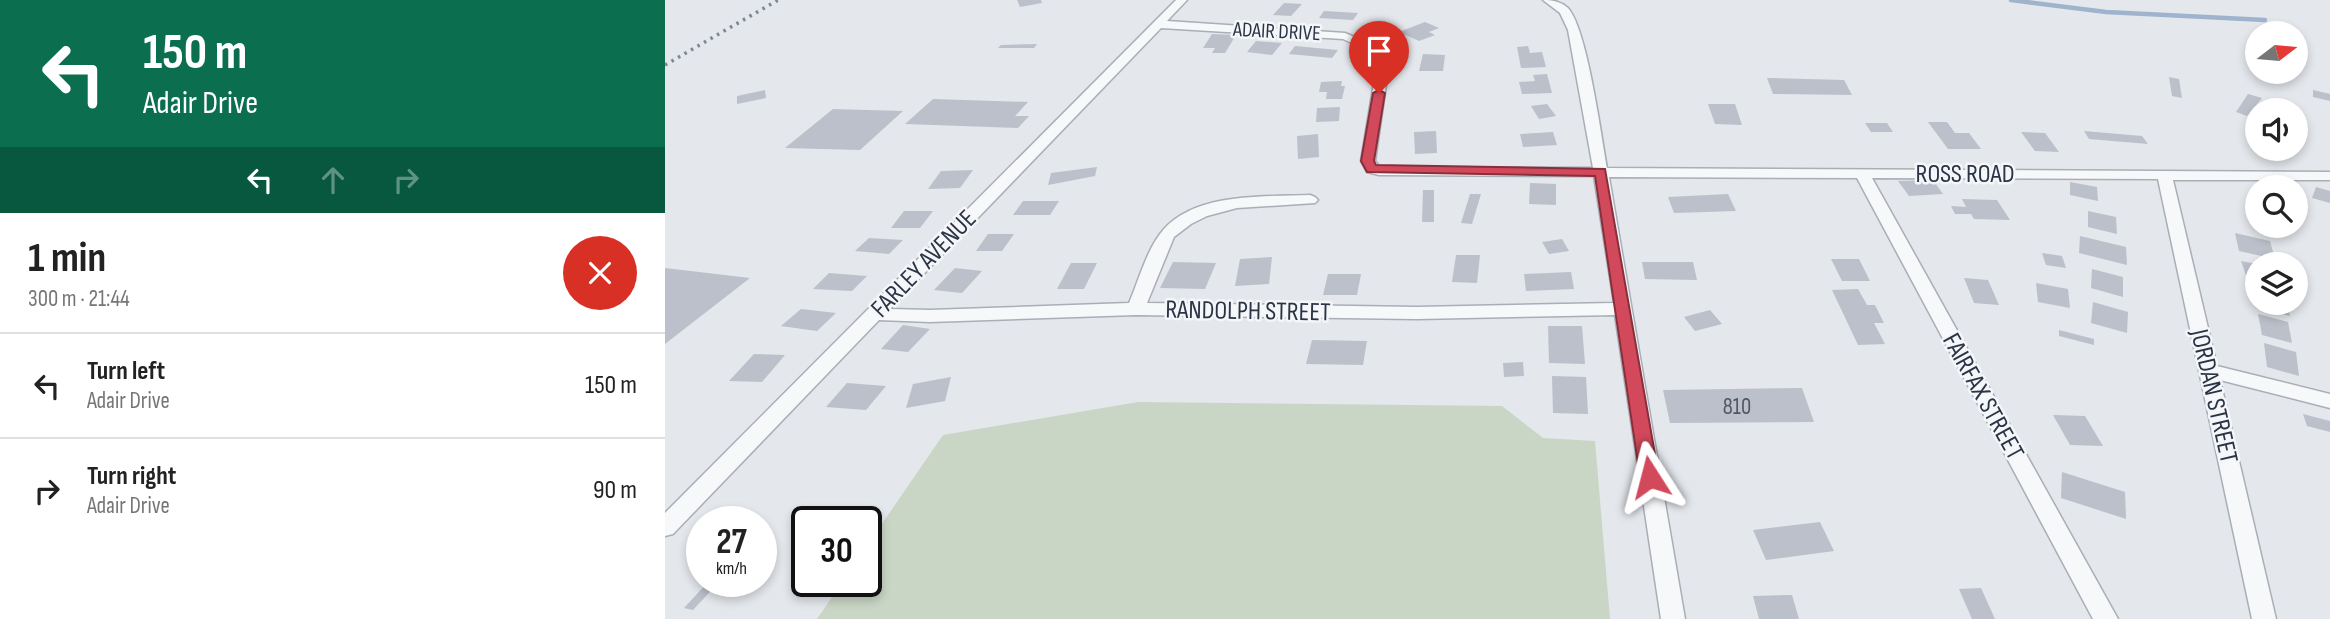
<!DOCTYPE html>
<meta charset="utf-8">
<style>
body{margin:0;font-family:"Sofia Sans Condensed",sans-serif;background:#f6f6f6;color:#222;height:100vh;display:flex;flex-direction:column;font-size:26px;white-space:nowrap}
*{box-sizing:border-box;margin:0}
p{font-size:23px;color:#767676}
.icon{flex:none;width:38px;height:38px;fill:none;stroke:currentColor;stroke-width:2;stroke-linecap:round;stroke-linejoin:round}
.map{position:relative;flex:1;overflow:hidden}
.drawer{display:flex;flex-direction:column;background:#fff;width:665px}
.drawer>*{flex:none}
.hud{background:#0b6e4f;color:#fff;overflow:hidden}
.needle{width:46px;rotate:74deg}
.tools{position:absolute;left:1580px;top:21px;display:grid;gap:14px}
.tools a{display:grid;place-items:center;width:63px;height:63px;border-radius:50%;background:#fff;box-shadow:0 4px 10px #0003;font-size:35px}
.speed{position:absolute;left:21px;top:506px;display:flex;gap:14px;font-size:35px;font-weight:700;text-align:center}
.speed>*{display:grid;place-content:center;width:91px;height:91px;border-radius:50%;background:#fff;box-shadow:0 4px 10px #0003;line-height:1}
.speed small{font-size:18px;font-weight:400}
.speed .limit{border:4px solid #111;border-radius:10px;background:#fff;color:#111}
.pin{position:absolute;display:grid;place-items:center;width:60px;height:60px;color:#fff;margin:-72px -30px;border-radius:50% 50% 50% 0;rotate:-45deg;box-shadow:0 0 7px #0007}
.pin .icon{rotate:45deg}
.me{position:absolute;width:77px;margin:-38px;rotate:351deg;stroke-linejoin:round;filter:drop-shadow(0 0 5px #0008)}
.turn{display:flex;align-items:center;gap:24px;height:147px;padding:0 28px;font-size:32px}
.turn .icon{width:91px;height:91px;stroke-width:2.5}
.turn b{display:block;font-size:49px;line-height:60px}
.lanes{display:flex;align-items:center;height:66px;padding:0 28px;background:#0003;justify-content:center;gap:35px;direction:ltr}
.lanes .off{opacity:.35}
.round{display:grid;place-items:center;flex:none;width:74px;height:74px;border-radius:37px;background:#f6f6f6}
.summary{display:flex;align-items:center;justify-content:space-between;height:119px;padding:0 28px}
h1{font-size:42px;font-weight:700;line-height:52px}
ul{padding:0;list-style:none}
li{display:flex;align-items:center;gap:21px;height:105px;padding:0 28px;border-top:2px solid #e0e0e0}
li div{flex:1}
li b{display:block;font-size:26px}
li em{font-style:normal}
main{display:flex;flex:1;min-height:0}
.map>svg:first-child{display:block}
.green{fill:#c9d6c5}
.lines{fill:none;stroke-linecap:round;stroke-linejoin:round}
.stream{stroke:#9fb4cc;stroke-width:4.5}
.building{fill:#bbc0ca}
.street-casing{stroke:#a9aeb7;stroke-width:3}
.street{fill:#f7f8fa;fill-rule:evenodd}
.rail{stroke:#7d8696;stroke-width:3.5;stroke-dasharray:2.5 5;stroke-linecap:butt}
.route{fill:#d1495b;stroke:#882f3b;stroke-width:2}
.labels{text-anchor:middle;stroke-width:5;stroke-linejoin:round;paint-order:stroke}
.far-street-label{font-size:21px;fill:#2b3445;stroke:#f4f6f9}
.number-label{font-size:23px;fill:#4f5766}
.street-label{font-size:26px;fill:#2b3445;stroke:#f4f6f9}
</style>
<main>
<section class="drawer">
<div class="hud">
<div class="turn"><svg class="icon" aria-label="left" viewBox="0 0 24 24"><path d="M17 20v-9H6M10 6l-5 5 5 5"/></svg><div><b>150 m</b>Adair Drive</div></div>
<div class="lanes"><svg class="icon" aria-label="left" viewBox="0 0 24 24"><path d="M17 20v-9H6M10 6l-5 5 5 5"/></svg><svg class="icon off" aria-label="ahead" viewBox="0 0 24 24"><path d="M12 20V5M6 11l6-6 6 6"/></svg><svg class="icon off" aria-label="right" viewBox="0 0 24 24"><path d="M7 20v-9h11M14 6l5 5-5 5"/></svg></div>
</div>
<div class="summary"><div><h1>1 min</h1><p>300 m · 21:44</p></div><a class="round" style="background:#d93025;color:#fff"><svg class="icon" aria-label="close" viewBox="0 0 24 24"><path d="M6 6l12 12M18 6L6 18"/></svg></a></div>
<ul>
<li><svg class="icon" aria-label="left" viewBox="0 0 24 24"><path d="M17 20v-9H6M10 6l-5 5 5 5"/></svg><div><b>Turn left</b><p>Adair Drive</p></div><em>150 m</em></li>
<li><svg class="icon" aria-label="right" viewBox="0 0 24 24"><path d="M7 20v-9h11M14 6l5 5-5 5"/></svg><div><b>Turn right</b><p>Adair Drive</p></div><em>90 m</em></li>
</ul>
</section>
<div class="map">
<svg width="1665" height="619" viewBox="0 0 1665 619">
<rect width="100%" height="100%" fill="#e4e7ec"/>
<!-- green -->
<path class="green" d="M473,402L837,406L878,438L930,441L945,619H152L178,581H201V547L278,435Z"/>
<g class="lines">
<!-- stream -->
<path class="stream" d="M1346,0L1441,12L1600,20"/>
</g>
<!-- building -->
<g class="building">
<path d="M352,0H376L377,3L355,7Z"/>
<path d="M619,3L637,4L626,16L608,15Z"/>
<path d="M659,11L693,13L688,20L654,18Z"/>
<path d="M760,22L774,28L764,32L770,35L754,41L734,32Z"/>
<path d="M547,34L571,35L560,53H547L550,48H538Z"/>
<path d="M591,41L617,43L607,55L582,52Z"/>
<path d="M372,44L369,48H333L336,45Z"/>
<path d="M630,46L673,50L667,58L624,54Z"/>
<path d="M863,46L865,53L877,52L881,67L856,68L852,47Z"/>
<path d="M758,54L780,55L778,71H754Z"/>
<path d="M882,74L887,93L857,94L854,82L870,81L868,75Z"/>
<path d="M1504,77L1514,79L1517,98L1507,96Z"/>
<path d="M1102,78L1179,80L1187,95L1108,94Z"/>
<path d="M677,81L676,86H680L677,99H661L662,92H654L656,82Z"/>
<path d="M100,90L101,98L72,104V96Z"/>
<path d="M1648,90L1665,94V101L1648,97Z"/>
<path d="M1583,94L1597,98L1582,116L1571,112Z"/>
<path d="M268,99L363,102L350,116H364L353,128L240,124Z"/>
<path d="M882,104L891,116L874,119L866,106Z"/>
<path d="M1043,104H1070L1077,125L1050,124Z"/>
<path d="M675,107L674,121L651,122L652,108Z"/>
<path d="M168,109L238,111L195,150L120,148Z"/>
<path d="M1263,122H1282L1290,133H1304L1316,149H1283Z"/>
<path d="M1200,123H1222L1228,132H1206Z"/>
<path d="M771,131L772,153L750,154L749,132Z"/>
<path d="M1419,131L1477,136L1483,144L1424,139Z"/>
<path d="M888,132L892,145L858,147L855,134Z"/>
<path d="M1356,132L1380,133L1394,152L1370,151Z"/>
<path d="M653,134L654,157L633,159L632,136Z"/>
<path d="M432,167L430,176L383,185L386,173Z"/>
<path d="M308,170L295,188L263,189L276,171Z"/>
<path d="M1268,180L1278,194L1244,196L1233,181Z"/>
<path d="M1405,182L1432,187L1433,201L1405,195Z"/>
<path d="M865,183L891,184V205L864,204Z"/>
<path d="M1651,187L1665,191V203L1647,198Z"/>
<path d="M758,190H769V222H757Z"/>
<path d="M805,194H816L807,224L796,223Z"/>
<path d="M1063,194L1071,211L1009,213L1003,197Z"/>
<path d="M1297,199L1332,200L1345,220L1309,219L1306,214H1290L1286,206L1301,207Z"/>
<path d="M358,201H394L385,215H348Z"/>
<path d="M239,211H268L255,228H226Z"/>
<path d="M1423,211L1451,217L1452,234L1423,227Z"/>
<path d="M1570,233L1605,241L1610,259L1574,251Z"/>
<path d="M323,234H349L337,251H311Z"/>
<path d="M1415,236L1461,247L1462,265L1414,253Z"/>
<path d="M204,238L238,240L224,254L190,251Z"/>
<path d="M897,239L904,251L884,254L877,242Z"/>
<path d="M1377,253L1397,256L1401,268L1381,265Z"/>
<path d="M791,255H815L812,283L787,282Z"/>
<path d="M607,257L604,284L570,286L575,259Z"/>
<path d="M1166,259H1194L1205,281H1177Z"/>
<path d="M1576,261L1592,264V283L1583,281Z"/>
<path d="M508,262L551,263L540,289L495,288Z"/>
<path d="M977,262H1028L1032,280L980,279Z"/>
<path d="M406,263H432L419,289H392Z"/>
<path d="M0,268L85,278L0,344Z"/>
<path d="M290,268L317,271L297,293L269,290Z"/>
<path d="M1427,269L1458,277V297L1426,288Z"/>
<path d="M906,272L909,289L861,291L859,274Z"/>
<path d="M164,273L202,276L187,291L148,289Z"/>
<path d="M663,274H696L692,295H658Z"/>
<path d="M1299,278L1323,280L1334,305L1309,303Z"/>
<path d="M1371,283L1403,289L1405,308L1373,302Z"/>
<path d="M1587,286L1592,287V303H1622L1625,316L1590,307Z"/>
<path d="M1193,289L1202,305H1210L1219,323H1209L1220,344L1193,345L1167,290Z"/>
<path d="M1428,302L1463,312L1462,333L1426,323Z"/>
<path d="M136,309L171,313L152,331L116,326Z"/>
<path d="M1045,310L1057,324L1030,331L1019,317Z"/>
<path d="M1593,314L1623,322L1627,343L1597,335Z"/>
<path d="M238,325L265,329L243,352L216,349Z"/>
<path d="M883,326H917L920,364L884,363Z"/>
<path d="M1394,330L1429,339V345L1394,336Z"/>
<path d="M647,340L702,341L698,365L641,364Z"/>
<path d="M1599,343L1631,352L1634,376L1602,367Z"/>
<path d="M89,354L120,355L97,382L64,381Z"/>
<path d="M858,362L859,376L839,377L838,363Z"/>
<path d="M887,376L921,377L923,414L888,413Z"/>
<path d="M286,377L280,401L241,408L248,384Z"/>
<path d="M182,383L221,386L201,410L161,407Z"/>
<path d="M1137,388L1149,422L1005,423L998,390Z"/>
<path d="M1638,414L1665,421V432L1642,426Z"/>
<path d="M1388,415L1420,416L1438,446L1405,445Z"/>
<path d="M1397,472L1460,492L1461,519L1396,498Z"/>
<path d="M1155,522L1169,551L1101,560L1088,530Z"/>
<path d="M44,581H55L28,610L19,608Z"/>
<path d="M1316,588L1330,619H1307L1294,589Z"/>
<path d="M1127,595L1134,619H1094L1088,596Z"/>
</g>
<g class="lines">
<!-- street casing -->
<g class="street-casing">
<path id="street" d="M511,0H522L502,21L680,33L713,47L724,64L710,161L715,167L928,168L903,30L895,13L878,0C887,0 895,1 903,8C922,29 936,135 942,168L1665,172V180H1508L1552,366L1665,394V408L1555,380L1611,619H1587L1493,179L1207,178L1453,619H1428L1192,178L944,177L1020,619H996L950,315L752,319L471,315L265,322L214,320L8,534L0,536V513ZM496,28L678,39L704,51L712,64L696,161L702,172L714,175L929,176L949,303L752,307L482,303L509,237L526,224L542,216L572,208L650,203L653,200L650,197L645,195C599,197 533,192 499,229C482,248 474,280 464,303L265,310L225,309Z"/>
</g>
<!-- street -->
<use href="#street" class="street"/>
<!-- rail -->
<path class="rail" d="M0,65L113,0"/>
</g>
<!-- route -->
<path class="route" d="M714,90L720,93L709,161L711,165L940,169L994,477L992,482L985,484L978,482L975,477L930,176L702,172L696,161L708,93Z"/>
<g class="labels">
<!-- far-street labels -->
<g class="far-street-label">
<text transform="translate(612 31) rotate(3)" y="7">ADAIR DRIVE</text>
</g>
<!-- number labels -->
<g class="number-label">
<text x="1072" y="414">810</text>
</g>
<!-- street labels -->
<g class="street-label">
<text x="1300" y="182">ROSS ROAD</text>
<text transform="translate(258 263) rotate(-46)" y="9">FARLEY AVENUE</text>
<text transform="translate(583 310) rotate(1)" y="9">RANDOLPH STREET</text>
<text transform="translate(1319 396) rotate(61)" y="9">FAIRFAX STREET</text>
<text transform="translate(1550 396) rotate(77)" y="9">JORDAN STREET</text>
</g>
</g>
</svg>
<div class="tools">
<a><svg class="needle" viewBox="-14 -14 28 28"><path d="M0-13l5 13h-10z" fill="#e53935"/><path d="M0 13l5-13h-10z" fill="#767676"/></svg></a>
<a><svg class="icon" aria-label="sound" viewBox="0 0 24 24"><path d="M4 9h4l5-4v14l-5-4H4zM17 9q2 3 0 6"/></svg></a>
<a><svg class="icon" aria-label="search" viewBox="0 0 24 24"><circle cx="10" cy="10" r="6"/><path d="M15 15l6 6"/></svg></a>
<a><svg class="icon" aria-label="layers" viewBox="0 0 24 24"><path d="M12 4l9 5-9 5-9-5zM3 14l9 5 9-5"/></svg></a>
</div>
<div class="speed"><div>27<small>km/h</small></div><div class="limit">30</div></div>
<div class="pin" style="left:714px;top:93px;background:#d93025"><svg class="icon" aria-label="arrive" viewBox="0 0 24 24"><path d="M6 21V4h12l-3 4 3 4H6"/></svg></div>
<svg class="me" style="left:985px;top:477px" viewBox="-20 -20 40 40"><path d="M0-17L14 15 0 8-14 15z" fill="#d1495b" stroke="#fff" stroke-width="4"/></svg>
</div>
</main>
